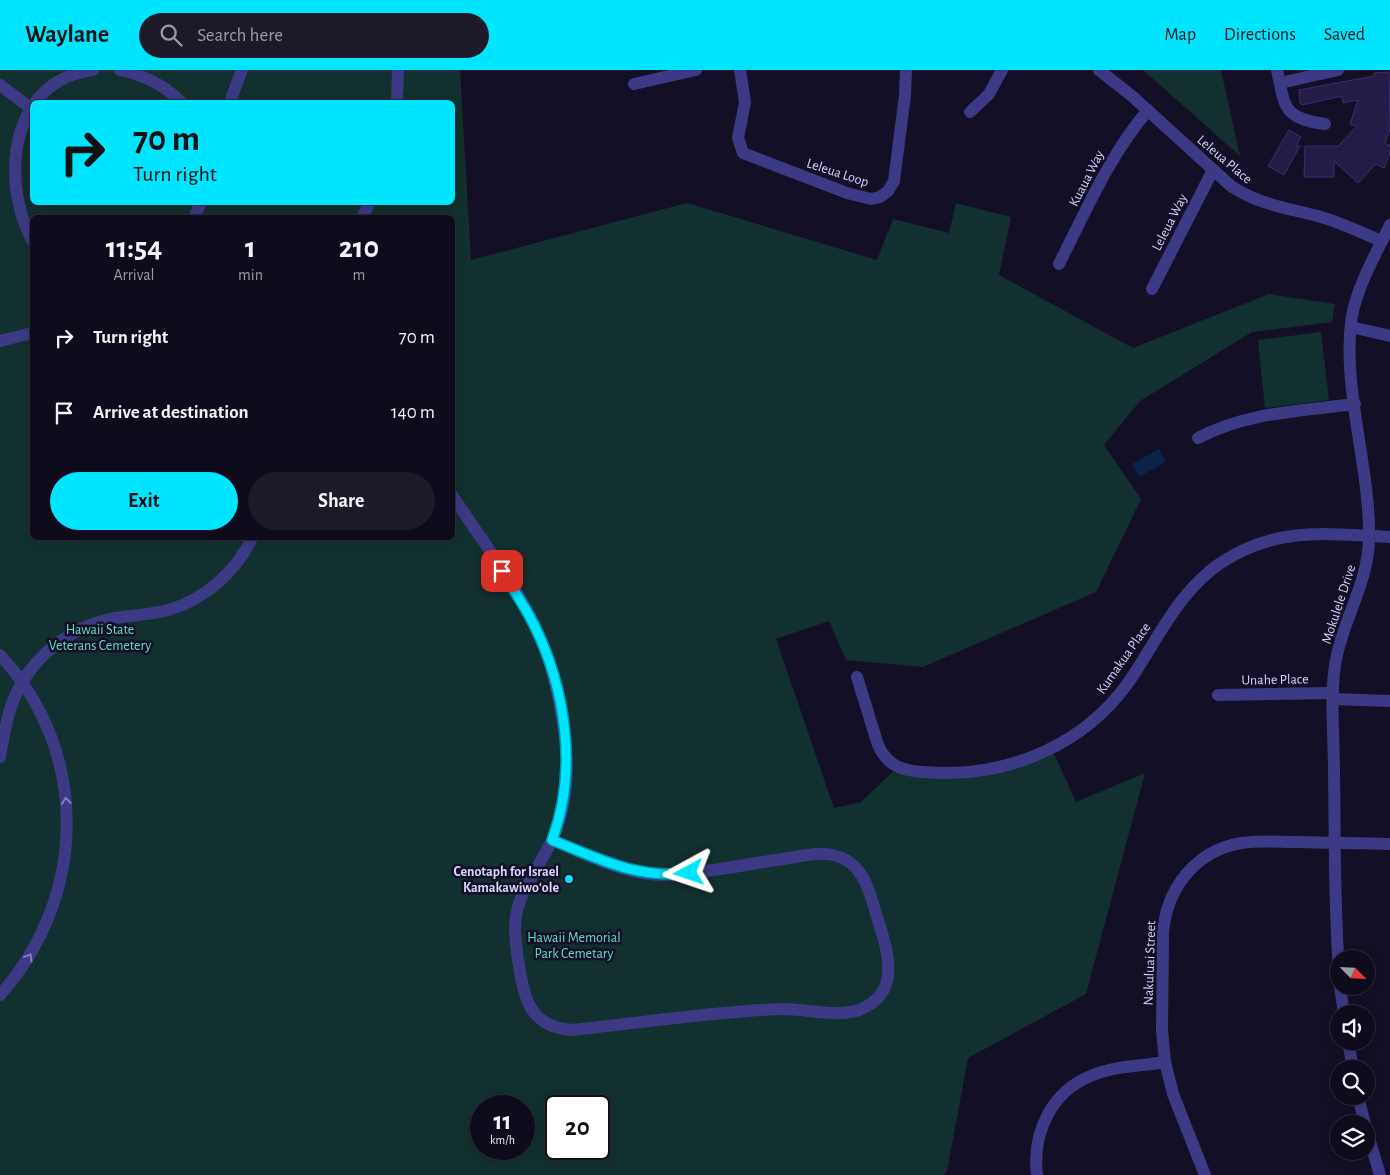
<!DOCTYPE html>
<meta charset="utf-8">
<style>
body{margin:0;font-family:"Alegreya Sans",sans-serif;background:#1c1929;color:#f1f3f6;height:100vh;display:flex;flex-direction:column;font-size:19px;white-space:nowrap}
*{box-sizing:border-box;margin:0}
p{font-size:16px;color:#9b9ba3}
.icon{flex:none;width:28px;height:28px;fill:none;stroke:currentColor;stroke-width:2;stroke-linecap:round;stroke-linejoin:round}
.map{position:relative;flex:1;overflow:hidden}
.panel{position:absolute;left:30px;top:145px;width:425px;height:325px;display:flex;flex-direction:column;background:#0e0b1c;border-radius:8px;box-shadow:0 2px 12px #0003,0 0 0 1px #2e2b3b}
.panel>*{flex:none}
.banner{position:absolute;left:30px;top:30px;width:425px;height:105px;border-radius:8px;box-shadow:0 2px 12px #0003,0 0 0 1px #2e2b3b;background:#00e5ff;color:#111;overflow:hidden}
.needle{width:32px;rotate:114deg}
.fabs{position:absolute;left:1330px;top:880px;display:grid;gap:10px}
.fabs a{display:grid;place-items:center;width:45px;height:45px;border-radius:50%;background:#0e0b1c;box-shadow:0 2px 12px #0003,0 0 0 1px #2e2b3b;font-size:25px}
.speed{position:absolute;left:470px;top:1025px;display:flex;gap:10px;font-size:25px;font-weight:700;text-align:center}
.speed>*{display:grid;place-content:center;width:65px;height:65px;border-radius:50%;background:#0e0b1c;box-shadow:0 2px 12px #0003,0 0 0 1px #2e2b3b;line-height:1}
.speed small{font-size:12px;font-weight:400}
.speed .limit{border:2px solid #111;border-radius:8px;background:#fff;color:#111}
.pin{position:absolute;display:grid;place-items:center;width:42px;height:42px;color:#fff;margin:-21px;border-radius:10px;box-shadow:0 2px 8px #0006}
.me{position:absolute;width:55px;margin:-28px;rotate:265deg;stroke-linejoin:round;filter:drop-shadow(0 0 4px #0008)}
.turn{display:flex;align-items:center;gap:18px;height:105px;padding:0 20px;font-size:22px}
.turn .icon{width:65px;height:65px;stroke-width:2.5}
.turn b{display:block;font-size:35px;line-height:42px}
.eta{display:flex;justify-content:space-evenly;align-items:center;height:85px;text-align:center}
.eta b{font-size:30px;font-weight:600;line-height:35px}
.primary-button{display:flex;gap:10px;margin-top:auto;padding:10px 20px}
.primary-button a{flex:1;height:58px;border-radius:30px;background:#00e5ff;color:#111;font-size:20px;font-weight:600;line-height:58px;text-align:center}
.primary-button a+a{background:#1c1929;color:#f1f3f6}
ul{padding:0;list-style:none}
li{display:flex;align-items:center;gap:15px;height:75px;padding:0 20px}
li div{flex:1}
li b{display:block;font-size:19px}
li em{font-style:normal}
header{display:flex;align-items:center;gap:30px;box-sizing:border-box;height:70px;padding:0 25px;background:#00e5ff;color:#111}
header strong{font-size:24px}
nav{display:flex;gap:28px;margin-inline-start:auto;font-size:18px}
.search{width:350px;height:45px;background:#1c1929;display:flex;align-items:center;gap:12px;box-sizing:border-box;padding:0 18px;border-radius:28px;color:#9b9ba3;font-size:19px}
.map>svg:first-child{display:block}
.green{fill:#12302f;fill-rule:evenodd}
.water{fill:#0c2248}
.building{fill:#241b47;stroke:#3b2d73}
.lines{fill:none;stroke-linecap:round;stroke-linejoin:round}
.minor{stroke:#3d3a85;stroke-width:12}
.oneway{stroke:#837fbc}
.route-casing{stroke:#0095a6;stroke-width:12}
.route{stroke:#00e5ff;stroke-width:9}
.poi-dot{fill:#00e5ff;stroke:#130f26;stroke-width:2}
.labels{text-anchor:middle;stroke-width:5;stroke-linejoin:round;paint-order:stroke}
.street-label{font-size:14px;fill:#d9d4ff;stroke:#130f26}
.park-label{font-size:14px;fill:#5fe0c0;stroke:#130f26}
.poi-label{font-size:14px;font-weight:bold;fill:#d9d4ff;stroke:#130f26;text-anchor:end}
</style>
<header>
<strong>Waylane</strong>
<div class="search"><svg class="icon" aria-label="search" viewBox="0 0 24 24"><circle cx="10" cy="10" r="6"/><path d="M15 15l6 6"/></svg>Search here</div>
<nav><a>Map</a><a>Directions</a><a>Saved</a></nav>
</header>
<div class="map">
<svg width="1390" height="1105" viewBox="0 0 1390 1105">
<rect width="100%" height="100%" fill="#130f26"/>
<!-- green -->
<g class="green">
<path d="M0,0H460L471,190L687,133L877,190L893,149L949,163L956,133L1011,147L999,205L1133,278L1269,224L1335,234L1332,252L1252,262L1140,331L1104,375L1141,429L1096,522L923,597L846,590L829,551L776,569L834,738L861,732L899,696L1001,702L1052,679L1076,732L1145,703L1086,924L968,988L947,1101L943,1105H0ZM32,32H452V132H32ZM32,148H452V468H32ZM481,1036H524V1079H481ZM556,1036H599V1079H556Z"/>
<path d="M1143,0H1221L1240,86Z"/>
<path d="M1321,262L1329,330L1265,338L1258,270Z"/>
</g>
<!-- water -->
<path class="water" d="M1159,379L1166,392L1139,407L1132,394Z"/>
<!-- building -->
<g class="building">
<path d="M1389,2L1390,59L1385,73L1390,76V83L1384,98L1376,94L1358,113L1334,91V107H1304L1305,76H1338L1357,56L1350,54L1358,30L1343,33L1342,26L1302,35L1300,33L1299,20L1374,6V3Z"/>
<path d="M1289,60L1301,67L1296,76H1300L1284,105L1268,96Z"/>
</g>
<g class="lines">
<!-- minor -->
<g class="minor">
<path d="M120,0C144,5 164,15 181,32"/>
<path d="M740,0L745,32L738,68L743,83L847,123L871,129L880,127L888,121L894,111L905,25L906,0"/>
<path d="M1099,0L1132,26L1231,116C1259,135 1289,138 1321,147C1342,153 1362,163 1382,171"/>
<path d="M1277,0C1285,38 1283,48 1325,54"/>
<path d="M1280,13L1338,0"/>
<path d="M634,14L696,0"/>
<path d="M0,15L28,36"/>
<path d="M230,32L242,0"/>
<path d="M397,32L398,0"/>
<path d="M970,42L989,24L1002,0"/>
<path d="M194,148L201,132"/>
<path d="M362,148L370,132"/>
<path d="M32,170C0,110 10,10 93,0"/>
<path d="M1059,194C1086,141 1109,86 1148,40"/>
<path d="M1152,219L1213,100"/>
<path d="M1351,257L1390,266"/>
<path d="M0,271L32,263"/>
<path d="M1198,368C1246,342 1302,341 1355,334"/>
<path d="M452,425C482,471 523,523 543,574C556,607 562,642 566,677C569,708 565,742 552,770C541,794 523,816 517,841C513,858 516,874 518,890C524,926 528,957 572,960C640,953 710,942 779,939C803,938 837,948 859,940C902,923 888,883 878,850C870,824 865,792 833,785C817,781 799,787 783,789C747,794 710,802 673,805C630,808 591,786 552,770"/>
<path d="M0,585C91,683 87,827 0,925"/>
<path d="M857,607L878,675C890,703 915,702 942,703C1014,704 1085,673 1128,613C1157,571 1178,521 1222,492C1278,456 1328,464 1390,467"/>
<path d="M1218,625L1333,623"/>
<path d="M1333,629L1390,631"/>
<path d="M0,687C3,669 6,649 13,631C30,588 69,557 115,548C132,545 150,545 168,540C204,530 236,502 252,468"/>
<path d="M1339,900C1334,834 1335,768 1334,702C1334,667 1330,630 1335,595C1342,550 1369,513 1369,467C1370,395 1341,316 1352,246C1358,214 1376,184 1390,155"/>
<path d="M1340,916L1344,944"/>
<path d="M1348,971L1353,999"/>
<path d="M1358,1026L1365,1054"/>
<path d="M1366,1058L1380,1105"/>
<path d="M1037,1105C1032,1063 1051,1021 1093,1005C1115,996 1142,996 1165,992"/>
<path d="M1205,1105L1173,1024L1165,992L1162,960L1163,864C1166,819 1195,781 1241,773C1259,770 1279,772 1298,772C1329,773 1359,773 1390,774"/>
</g>
</g>
<!-- one-way arrows -->
<defs><path id="oneway-chevron" d="M-2-3.5L2.5 0L-2 3.5" fill="none" stroke-width="1.6" stroke-linecap="round" stroke-linejoin="round" transform="scale(1.25)"/></defs>
<g class="oneway">
<use href="#oneway-chevron" transform="translate(66 731) rotate(-96)"/>
<use href="#oneway-chevron" transform="translate(29 887) rotate(-59)"/>
</g>
<g class="lines">
<!-- route casing -->
<g class="route-casing">
<path id="route" d="M502,501C512,518 524,535 533,553C566,618 578,701 552,770C599,789 637,809 689,803"/>
</g>
<!-- route -->
<use href="#route" class="route"/>
</g>
<!-- markers -->
<circle class="poi-dot" cx="569" cy="809" r="5"/>
<g class="labels">
<!-- street labels -->
<g class="street-label">
<text transform="translate(1225 89) rotate(40)" y="5">Leleua Place</text>
<text transform="translate(838 102) rotate(18)" y="5">Leleua Loop</text>
<text transform="translate(1086 108) rotate(-63)" y="5">Kuaua Way</text>
<text transform="translate(1169 152) rotate(-63)" y="5">Leleua Way</text>
<text transform="translate(1338 534) rotate(-72)" y="5">Mokulele Drive</text>
<text transform="translate(1123 588) rotate(-55)" y="5">Kumakua Place</text>
<text transform="translate(1275 609) rotate(-1)" y="5">Unahe Place</text>
<text transform="translate(1149 893) rotate(-88)" y="5">Nakuluai Street</text>
</g>
<!-- park labels -->
<g class="park-label">
<text x="100" y="564">Hawaii State<tspan x="100" dy="16">Veterans Cemetery</tspan></text>
<text x="574" y="872">Hawaii Memorial<tspan x="574" dy="16">Park Cemetary</tspan></text>
</g>
<!-- poi labels -->
<g class="poi-label">
<text x="559" y="806">Cenotaph for Israel<tspan x="559" dy="16">Kamakawiwoʻole</tspan></text>
</g>
</g>
</svg>
<div class="fabs">
<a><svg class="needle" viewBox="-14 -14 28 28"><path d="M0-13l5 13h-10z" fill="#e53935"/><path d="M0 13l5-13h-10z" fill="#9b9ba3"/></svg></a>
<a><svg class="icon" aria-label="sound" viewBox="0 0 24 24"><path d="M4 9h4l5-4v14l-5-4H4zM17 9q2 3 0 6"/></svg></a>
<a><svg class="icon" aria-label="search" viewBox="0 0 24 24"><circle cx="10" cy="10" r="6"/><path d="M15 15l6 6"/></svg></a>
<a><svg class="icon" aria-label="layers" viewBox="0 0 24 24"><path d="M12 4l9 5-9 5-9-5zM3 14l9 5 9-5"/></svg></a>
</div>
<div class="speed"><div>11<small>km/h</small></div><div class="limit">20</div></div>
<div class="pin" style="left:502px;top:501px;background:#d93025"><svg class="icon" aria-label="arrive" viewBox="0 0 24 24"><path d="M6 21V4h12l-3 4 3 4H6"/></svg></div>
<svg class="me" style="left:689px;top:803px" viewBox="-20 -20 40 40"><path d="M0-17L14 15 0 8-14 15z" fill="#00e5ff" stroke="#fff" stroke-width="4"/></svg>
<div class="banner">
<div class="turn"><svg class="icon" aria-label="right" viewBox="0 0 24 24"><path d="M7 20v-9h11M14 6l5 5-5 5"/></svg><div><b>70 m</b>Turn right</div></div>
</div>
<section class="panel">
<div class="eta">
<div><b>11:54</b><p>Arrival</p></div>
<div><b>1</b><p>min</p></div>
<div><b>210</b><p>m</p></div>
</div>
<ul>
<li><svg class="icon" aria-label="right" viewBox="0 0 24 24"><path d="M7 20v-9h11M14 6l5 5-5 5"/></svg><div><b>Turn right</b></div><em>70 m</em></li>
<li><svg class="icon" aria-label="arrive" viewBox="0 0 24 24"><path d="M6 21V4h12l-3 4 3 4H6"/></svg><div><b>Arrive at destination</b></div><em>140 m</em></li>
</ul>
<div class="primary-button"><a>Exit</a><a>Share</a></div>
</section>
</div>
